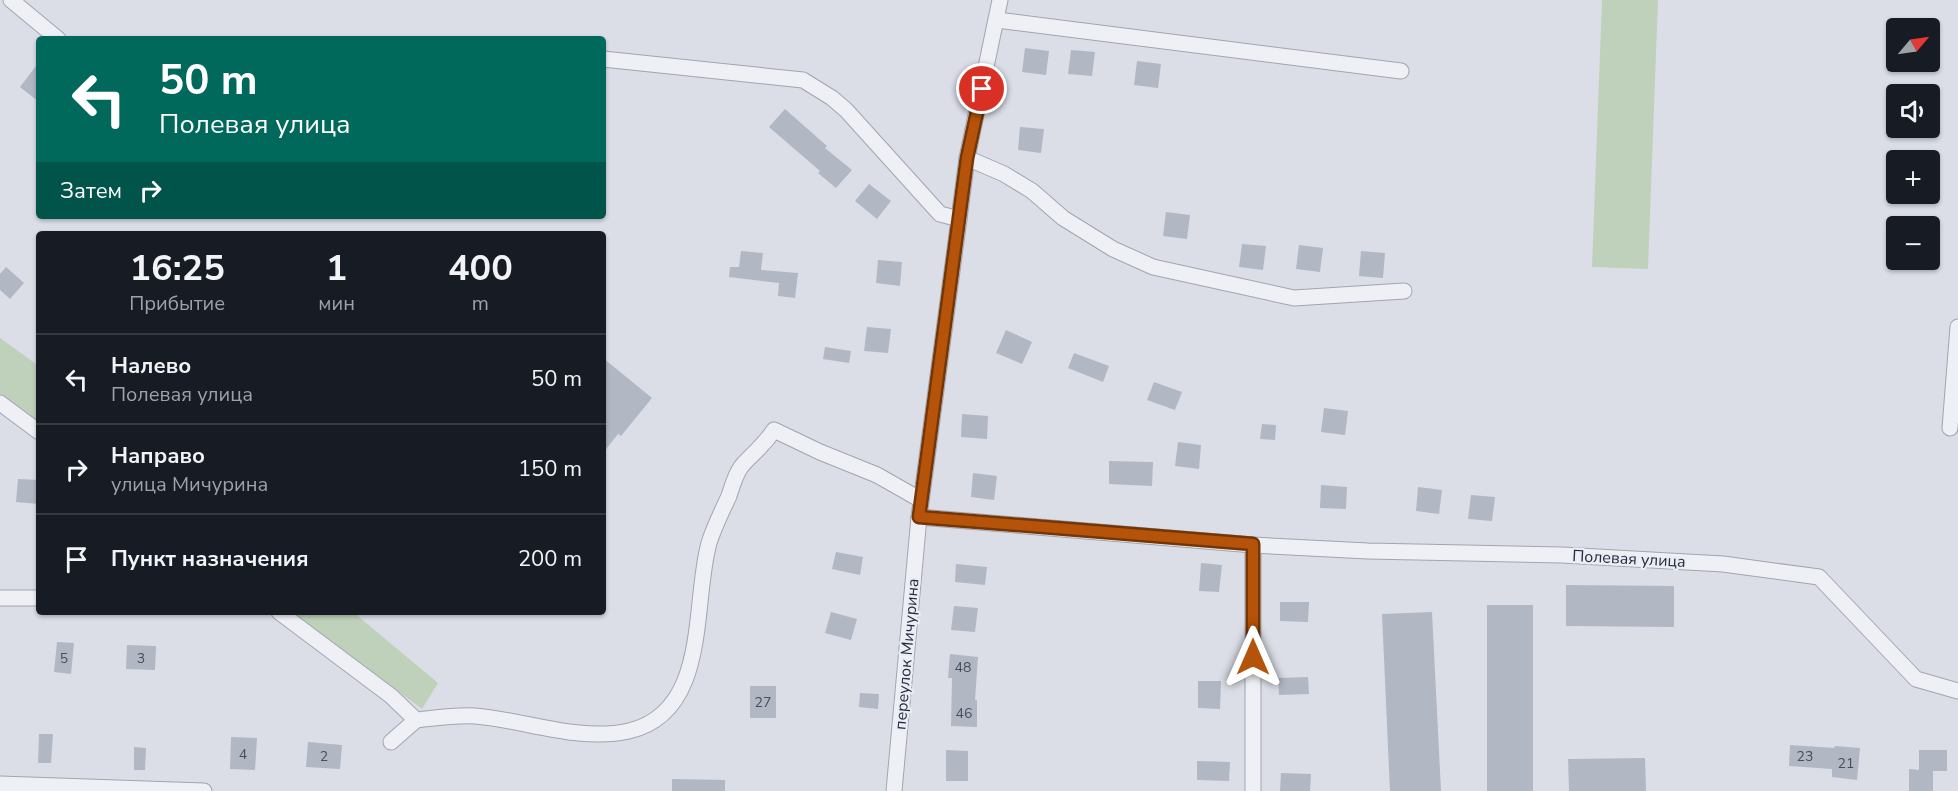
<!DOCTYPE html>
<html lang="ru">
<meta charset="utf-8">
<style>
body{margin:0;font-family:"Nunito Sans",sans-serif;background:#242831;color:#f1f3f6;height:100vh;display:flex;flex-direction:column;font-size:22px;white-space:nowrap}
*{box-sizing:border-box;margin:0}
p{font-size:20px;color:#9ea1a6}
.icon{flex:none;width:33px;height:33px;fill:none;stroke:currentColor;stroke-width:2;stroke-linecap:round;stroke-linejoin:round}
.map{position:relative;flex:1;overflow:hidden}
.sheet{position:absolute;left:36px;top:231px;width:570px;height:384px;display:flex;flex-direction:column;background:#171b24;border-radius:6px;box-shadow:0 2px 4px #0004}
.sheet>*{flex:none}
.banner{position:absolute;left:36px;top:36px;width:570px;height:183px;border-radius:6px;box-shadow:0 2px 4px #0004;background:#00695c;color:#fff;overflow:hidden}
.needle{width:39px;rotate:61deg}
.buttons{position:absolute;left:1886px;top:18px;display:grid;gap:12px}
.buttons a{display:grid;place-items:center;width:54px;height:54px;border-radius:6px;background:#171b24;box-shadow:0 2px 4px #0004;font-size:30px}
.pin{position:absolute;display:grid;place-items:center;width:51px;height:51px;color:#fff;margin:-26px;border:3px solid #fff;border-radius:50%;box-shadow:0 2px 6px #0007}
.me{position:absolute;width:66px;margin:-33px;rotate:0deg;stroke-linejoin:round;filter:drop-shadow(0 0 4px #0008)}
.turn{display:flex;align-items:center;gap:21px;height:126px;padding:0 24px;font-size:27px}
.turn .icon{width:78px;height:78px;stroke-width:2.5}
.turn b{display:block;font-size:42px;line-height:51px}
.then{display:flex;align-items:center;height:57px;padding:0 24px;background:#0003;gap:12px;font-size:22px}
.eta{display:flex;justify-content:space-evenly;align-items:center;height:102px;text-align:center}
.eta b{font-size:36px;font-weight:700;line-height:42px}
ul{padding:0;list-style:none}
li{display:flex;align-items:center;gap:18px;height:90px;padding:0 24px;border-top:2px solid #363941}
li div{flex:1}
li b{display:block;font-size:22px}
li em{font-style:normal}
.map>svg:first-child{display:block}
.green{fill:#bfd1bb}
.building{fill:#b2b7c4}
.lines{fill:none;stroke-linecap:round;stroke-linejoin:round}
.street-casing{stroke:#a0a5b1;stroke-width:17}
.street{stroke:#eef0f5;stroke-width:15}
.route-casing{stroke:#753606;stroke-width:15}
.route{stroke:#b45309;stroke-width:10}
.labels{text-anchor:middle;stroke-width:4.5;stroke-linejoin:round;paint-order:stroke}
.number-label{font-size:14px;fill:#484e5f}
.street-label{font-size:16px;fill:#242b3d;stroke:#eaedf4}
</style>
<div class="map">
<svg width="1958" height="791" viewBox="0 0 1958 791">
<rect width="100%" height="100%" fill="#dbdee7"/>
<!-- green -->
<g class="green">
<path d="M1602,0H1658L1648,269L1592,267Z"/>
<path d="M0,338L39,366V424L0,395Z"/>
<path d="M292,612H353L438,683L422,709Z"/>
</g>
<!-- building -->
<g class="building">
<path d="M1025,48L1049,51L1046,75L1022,72Z"/>
<path d="M1071,50L1095,52L1092,76L1068,74Z"/>
<path d="M1137,61L1161,64L1158,88L1134,85Z"/>
<path d="M39,62V102L20,87Z"/>
<path d="M785,109L827,146L825,148L852,170L836,188L818,173L820,171L769,127Z"/>
<path d="M1020,127L1044,129L1041,153L1018,150Z"/>
<path d="M869,184L891,201L877,219L855,201Z"/>
<path d="M1166,212L1190,215L1187,239L1163,236Z"/>
<path d="M1242,244L1266,246L1263,270L1239,267Z"/>
<path d="M1299,245L1323,248L1320,272L1296,269Z"/>
<path d="M741,251L763,253L761,270L798,273L795,298L778,296L779,283L729,277L730,267H739Z"/>
<path d="M1361,251L1385,253L1383,278L1359,276Z"/>
<path d="M878,260L902,262L900,286L876,283Z"/>
<path d="M6,267L24,283L10,299L0,290V274Z"/>
<path d="M867,327L891,329L888,353L864,351Z"/>
<path d="M1006,330L1032,342L1022,364L996,353Z"/>
<path d="M825,347L851,351L849,363L823,359Z"/>
<path d="M1074,353L1109,366L1103,382L1068,368Z"/>
<path d="M603,358L652,398L621,436L618,434L603,453Z"/>
<path d="M1154,382L1182,392L1175,410L1147,400Z"/>
<path d="M1324,408L1348,411L1345,435L1321,432Z"/>
<path d="M962,414L988,416L987,439L961,437Z"/>
<path d="M1262,424L1276,425L1275,440L1260,439Z"/>
<path d="M1178,442L1201,445L1199,469L1175,466Z"/>
<path d="M1109,461L1153,462L1152,486L1109,484Z"/>
<path d="M973,473L997,476L994,500L971,497Z"/>
<path d="M18,479L39,480V504L16,502Z"/>
<path d="M1321,485L1347,487L1346,509L1320,508Z"/>
<path d="M1418,487L1442,490L1439,514L1416,511Z"/>
<path d="M1471,495L1495,497L1492,521L1468,519Z"/>
<path d="M836,552L863,557L860,575L832,569Z"/>
<path d="M1201,563L1222,565L1219,592L1199,591Z"/>
<path d="M956,564L987,567L985,585L955,582Z"/>
<path d="M1566,585L1674,586V627L1566,626Z"/>
<path d="M1280,602H1309L1308,622L1280,621Z"/>
<rect x="1487" y="605" width="46" height="186"/>
<path d="M954,606L978,608L975,632L951,630Z"/>
<path d="M831,612L857,619L851,640L825,633Z"/>
<path d="M1432,612L1441,791H1390L1382,614Z"/>
<path d="M57,642L74,643L71,674L54,672Z"/>
<path d="M127,645L156,646L155,670L126,669Z"/>
<path d="M950,654L978,657L975,700H977V727L951,726L952,678H948Z"/>
<path d="M1308,677L1309,694L1279,695L1278,678Z"/>
<path d="M1198,681H1221L1220,709L1198,708Z"/>
<rect x="750" y="686" width="26" height="32"/>
<path d="M860,693L879,694L878,709L859,707Z"/>
<path d="M39,734H53L51,763H38Z"/>
<path d="M231,737L257,738L255,770L230,769Z"/>
<path d="M308,742L342,745L340,769L306,767Z"/>
<path d="M1790,745L1834,748L1835,746L1860,748L1857,780L1832,777V769L1789,766Z"/>
<path d="M134,747L146,748L145,770H134Z"/>
<path d="M946,750L968,751V781H946Z"/>
<path d="M1919,750H1947V771H1933V791H1909V769L1919,770Z"/>
<path d="M1645,758L1646,791H1569L1568,759Z"/>
<path d="M1197,761L1230,762L1229,781L1197,780Z"/>
<path d="M1281,773L1311,774L1310,791H1280Z"/>
<path d="M672,779L725,780V791H672Z"/>
</g>
<g class="lines">
<!-- street casing -->
<g class="street-casing">
<g id="street">
<path d="M11,0L58,39"/>
<path d="M997,20L1401,71"/>
<path d="M603,59L803,80L832,98L846,110L940,214L959,219"/>
<path d="M967,158L1004,174L1032,191L1063,218L1113,249L1153,267L1294,298L1404,291"/>
<path d="M0,403L39,432"/>
<path d="M1950,428L1958,327"/>
<path d="M919,517L1253,545L1368,551L1562,555L1723,564L1819,577L1916,679L1958,691"/>
<path d="M0,598H39"/>
<path d="M279,612L391,696L416,720C435,718 455,715 475,716C525,720 578,742 629,731C710,712 692,604 709,543C714,527 722,511 729,496C732,487 735,475 741,467C746,460 754,454 760,447C765,442 770,436 774,430L820,452L877,475L921,500"/>
<path d="M391,742L416,720"/>
<path d="M0,784L204,791"/>
<path d="M894,791L919,517L959,219L967,158L1000,0"/>
<path d="M1253,791V545"/>
</g>
</g>
<!-- street -->
<use href="#street" class="street"/>
</g>
<g class="lines">
<!-- route casing -->
<g class="route-casing">
<path id="route" d="M982,89L967,158L919,517L1253,544V657"/>
</g>
<!-- route -->
<use href="#route" class="route"/>
</g>
<g class="labels">
<!-- number labels -->
<g class="number-label">
<text x="64" y="663">5</text>
<text x="141" y="663">3</text>
<text x="963" y="672">48</text>
<text x="763" y="707">27</text>
<text x="964" y="718">46</text>
<text x="243" y="759">4</text>
<text x="324" y="761">2</text>
<text x="1805" y="761">23</text>
<text x="1846" y="768">21</text>
</g>
<!-- street labels -->
<g class="street-label">
<text transform="translate(1629 558) rotate(3)" y="6">Полевая улица</text>
<text transform="translate(906 654) rotate(-85)" y="6">переулок Мичурина</text>
</g>
</g>
</svg>
<div class="buttons">
<a><svg class="needle" viewBox="-14 -14 28 28"><path d="M0-13l5 13h-10z" fill="#e53935"/><path d="M0 13l5-13h-10z" fill="#9ea1a6"/></svg></a>
<a><svg class="icon" aria-label="sound" viewBox="0 0 24 24"><path d="M4 9h4l5-4v14l-5-4H4zM17 9q2 3 0 6"/></svg></a>
<a>+</a>
<a>−</a>
</div>
<div class="pin" style="left:982px;top:89px;background:#d93025"><svg class="icon" aria-label="arrive" viewBox="0 0 24 24"><path d="M6 21V4h12l-3 4 3 4H6"/></svg></div>
<svg class="me" style="left:1253px;top:657px" viewBox="-20 -20 40 40"><path d="M0-17L14 15 0 8-14 15z" fill="#b45309" stroke="#fff" stroke-width="4"/></svg>
<div class="banner">
<div class="turn"><svg class="icon" aria-label="left" viewBox="0 0 24 24"><path d="M17 20v-9H6M10 6l-5 5 5 5"/></svg><div><b>50 m</b>Полевая улица</div></div>
<div class="then">Затем<svg class="icon" aria-label="right" viewBox="0 0 24 24"><path d="M7 20v-9h11M14 6l5 5-5 5"/></svg></div>
</div>
<section class="sheet">
<div class="eta">
<div><b>16:25</b><p>Прибытие</p></div>
<div><b>1</b><p>мин</p></div>
<div><b>400</b><p>m</p></div>
</div>
<ul>
<li><svg class="icon" aria-label="left" viewBox="0 0 24 24"><path d="M17 20v-9H6M10 6l-5 5 5 5"/></svg><div><b>Налево</b><p>Полевая улица</p></div><em>50 m</em></li>
<li><svg class="icon" aria-label="right" viewBox="0 0 24 24"><path d="M7 20v-9h11M14 6l5 5-5 5"/></svg><div><b>Направо</b><p>улица Мичурина</p></div><em>150 m</em></li>
<li><svg class="icon" aria-label="arrive" viewBox="0 0 24 24"><path d="M6 21V4h12l-3 4 3 4H6"/></svg><div><b>Пункт назначения</b></div><em>200 m</em></li>
</ul>
</section>
</div>
